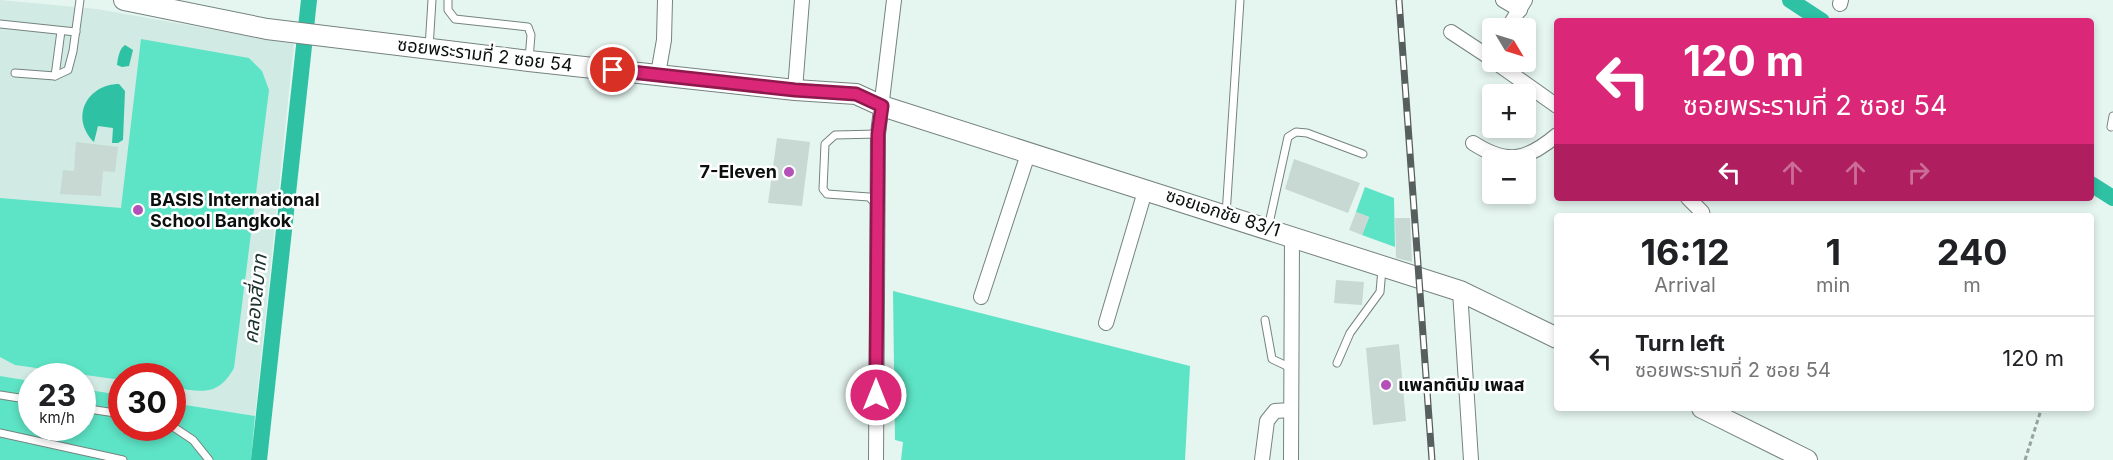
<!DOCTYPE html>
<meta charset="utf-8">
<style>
body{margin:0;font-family:Inter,"Noto Sans Thai",sans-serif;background:#f2f2f2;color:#202124;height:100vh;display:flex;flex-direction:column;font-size:22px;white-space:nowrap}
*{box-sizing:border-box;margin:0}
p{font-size:20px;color:#757577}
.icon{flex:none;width:33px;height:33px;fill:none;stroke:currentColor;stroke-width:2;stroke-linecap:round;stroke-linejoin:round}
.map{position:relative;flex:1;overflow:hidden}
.sheet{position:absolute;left:1554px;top:213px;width:540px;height:198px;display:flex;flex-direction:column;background:#fff;border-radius:6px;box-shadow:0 3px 9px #0003}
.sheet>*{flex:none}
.top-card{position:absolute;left:1554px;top:18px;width:540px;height:183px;border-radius:6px;box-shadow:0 3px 9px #0003;background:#db2777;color:#fff;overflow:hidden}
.needle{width:39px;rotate:128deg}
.controls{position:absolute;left:1482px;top:18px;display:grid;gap:12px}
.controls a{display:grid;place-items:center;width:54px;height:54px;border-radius:6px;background:#fff;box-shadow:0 3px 9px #0003;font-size:30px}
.speed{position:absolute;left:18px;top:363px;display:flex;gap:12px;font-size:30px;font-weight:700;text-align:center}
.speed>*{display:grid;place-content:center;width:78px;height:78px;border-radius:50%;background:#fff;box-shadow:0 3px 9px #0003;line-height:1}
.speed small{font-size:15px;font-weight:400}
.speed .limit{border:9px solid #d22;background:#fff;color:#111}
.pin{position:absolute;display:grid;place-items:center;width:51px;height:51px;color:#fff;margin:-26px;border:3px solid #fff;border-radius:50%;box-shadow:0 2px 6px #0007}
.me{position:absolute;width:66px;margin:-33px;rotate:0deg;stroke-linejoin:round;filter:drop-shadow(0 0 4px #0008)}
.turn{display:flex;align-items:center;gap:21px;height:126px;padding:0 30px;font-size:27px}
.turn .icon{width:78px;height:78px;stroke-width:2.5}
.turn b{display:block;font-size:42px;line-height:51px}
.lanes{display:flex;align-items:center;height:57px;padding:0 30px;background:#0003;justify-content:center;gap:30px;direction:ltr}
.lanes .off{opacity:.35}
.eta{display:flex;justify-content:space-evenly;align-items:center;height:102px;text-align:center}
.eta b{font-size:36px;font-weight:700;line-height:42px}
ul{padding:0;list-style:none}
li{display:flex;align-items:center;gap:18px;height:84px;padding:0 30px;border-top:2px solid #e0e0e0}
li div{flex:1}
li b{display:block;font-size:22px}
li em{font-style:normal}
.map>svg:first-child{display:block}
.built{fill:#d1eae3}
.green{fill:#5de3c5}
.water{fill:#2ec1a4}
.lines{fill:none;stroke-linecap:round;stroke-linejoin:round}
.canal{stroke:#2ec1a4;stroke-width:16}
.building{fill:#c8d8d3}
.lane-casing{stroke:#75837f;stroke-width:9}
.street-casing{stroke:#75837f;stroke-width:16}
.secondary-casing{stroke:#75837f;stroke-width:22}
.path{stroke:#97a39f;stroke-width:3;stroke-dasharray:4.5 3;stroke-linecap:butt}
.lane{stroke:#fff;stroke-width:7}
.street{stroke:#fff;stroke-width:14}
.secondary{stroke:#fff;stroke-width:20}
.rail-casing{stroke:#565f5d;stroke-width:7}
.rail{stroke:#fff;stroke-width:4.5;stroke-dasharray:14;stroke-linecap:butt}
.route-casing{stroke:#8e194d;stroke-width:15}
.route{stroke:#db2777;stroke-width:10}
.poi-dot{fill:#b451b8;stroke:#fff;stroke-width:2}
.labels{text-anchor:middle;stroke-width:5;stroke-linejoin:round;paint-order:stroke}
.street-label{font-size:18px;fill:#0b100f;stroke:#fff}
.poi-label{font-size:18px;font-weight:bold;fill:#0b100f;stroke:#fff;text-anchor:start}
.water-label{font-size:20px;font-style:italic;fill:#1b322c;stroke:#fff}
</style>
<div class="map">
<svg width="2113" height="460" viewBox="0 0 2113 460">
<rect width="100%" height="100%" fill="#e5f5f0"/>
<!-- built -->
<path class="built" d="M0,0L97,9L294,44L255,416L173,403L172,376H122L121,395L83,389L82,376H32L31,381L0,376Z"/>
<!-- green -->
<g class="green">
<path d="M141,39L249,58L262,71L269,90L234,368C218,397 201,392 173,387L172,376H122L121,380L15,365L0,357V198L121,208Z"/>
<path d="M1365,187L1394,198L1395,247L1362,235L1369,217L1356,212Z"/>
<path d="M893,291L1190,366L1185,460H901L903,442L895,440Z"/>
<path d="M0,376L31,381L32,428H82L83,389L121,395L122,428H172L173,403L255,416L251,460H0Z"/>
</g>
<!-- water -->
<g class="water">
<path d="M125,45L133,50L129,66L122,67L117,65C118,58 119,49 125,45Z"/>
<path d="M119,84L125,91L123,140L118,143H112L113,128L98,126L94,142C69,117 88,84 119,84Z"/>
</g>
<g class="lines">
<!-- canal -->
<g class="canal">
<path d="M1790,0L1822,21"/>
<path d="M2091,184L2113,198"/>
<path d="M259,460L309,0"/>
</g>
</g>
<!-- building -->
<g class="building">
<path d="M777,138L810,142L802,206L768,203Z"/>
<path d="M76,142L118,147L115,172L103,171L101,196L60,194L63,170L74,171Z"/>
<path d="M1294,159L1360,183L1348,213L1285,189Z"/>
<path d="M1356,212L1369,217L1362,235L1349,230Z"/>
<path d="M1395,218H1410L1412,262L1396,258Z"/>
<path d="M1336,280L1364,282L1362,305L1334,303Z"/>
<path d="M1399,344L1406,421L1373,425L1366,348Z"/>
</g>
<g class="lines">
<!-- lane casing -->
<g class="lane-casing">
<g id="lane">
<path d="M448,0V10L455,19L528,27L531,35L529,59"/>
<path d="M0,24L76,32"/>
<path d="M429,48L432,0"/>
<path d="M15,73L55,76L68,70L73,51L80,0"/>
<path d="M55,76L61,31"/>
<path d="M2111,127L2113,116"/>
<path d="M877,205L869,197L827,194L823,189L825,144L835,135L878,134"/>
<path d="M1226,215L1240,0"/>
<path d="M1268,228L1288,137L1296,132L1307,133L1363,154"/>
<path d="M1265,320L1272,359L1291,368"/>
<path d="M1337,363L1350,333L1380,292L1382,269"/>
<path d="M0,395L32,400"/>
<path d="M82,408L122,414"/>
<path d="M172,426L193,440L209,460"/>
<path d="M0,433L123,460"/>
</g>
</g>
<!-- street casing -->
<g class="street-casing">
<g id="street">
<path d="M1503,0L1520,10"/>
<path d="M1840,4L1841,0"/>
<path d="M1508,28L1525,0"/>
<path d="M1451,32L1492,59"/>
<path d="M1495,62L1557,106"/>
<path d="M658,74L664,40L665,0"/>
<path d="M795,90L802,0"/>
<path d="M1473,143C1507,165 1526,161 1557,135"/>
<path d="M1688,198L1702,212L1703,216"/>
<path d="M1460,291L1471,460"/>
<path d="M981,297L1029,151"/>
<path d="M1106,323L1146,188"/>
<path d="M876,460L878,134L894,0"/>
<path d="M1262,460L1267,421L1275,411L1291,410"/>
<path d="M1291,460L1292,236"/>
</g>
</g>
<!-- secondary casing -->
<g class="secondary-casing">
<g id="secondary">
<path d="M124,0L267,29L529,61L795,90L856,94L882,106L1460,291L1557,338"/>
<path d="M1702,408L1807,460"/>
</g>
</g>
<!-- path -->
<path class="path" d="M2025,460L2041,410"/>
<!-- lane -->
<use href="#lane" class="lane"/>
<!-- street -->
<use href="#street" class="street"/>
<!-- secondary -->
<use href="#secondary" class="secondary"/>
<!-- rail casing -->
<g class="rail-casing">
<path id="rail" d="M1399,0L1432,460"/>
</g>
<!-- rail -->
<use href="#rail" class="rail"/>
</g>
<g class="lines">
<!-- route casing -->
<g class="route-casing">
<path id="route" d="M613,70L795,90L856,94L882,106L878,134L876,395"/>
</g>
<!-- route -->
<use href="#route" class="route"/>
</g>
<!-- markers -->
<g class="poi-dot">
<circle cx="789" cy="172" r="6"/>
<circle cx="138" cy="210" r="6"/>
<circle cx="1386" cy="385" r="6"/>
</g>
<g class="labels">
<!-- street labels -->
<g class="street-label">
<text transform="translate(485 55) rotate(7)" y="6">ซอยพระรามที่ 2 ซอย 54</text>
<text transform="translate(1223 213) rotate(18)" y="6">ซอยเอกชัย 83/1</text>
</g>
<!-- poi labels -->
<g class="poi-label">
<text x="777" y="178" text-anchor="end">7-Eleven</text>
<text x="150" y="206">BASIS International<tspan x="150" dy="21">School Bangkok</tspan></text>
<text x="1398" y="391">แพลทตินัม เพลส</text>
</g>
<!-- water labels -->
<g class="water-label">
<text transform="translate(255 299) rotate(-84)" y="7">คลองสี่บาท</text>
</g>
</g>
</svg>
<div class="controls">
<a><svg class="needle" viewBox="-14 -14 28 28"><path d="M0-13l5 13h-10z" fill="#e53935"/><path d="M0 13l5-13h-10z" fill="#757577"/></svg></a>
<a>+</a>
<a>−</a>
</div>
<div class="speed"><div>23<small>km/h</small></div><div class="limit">30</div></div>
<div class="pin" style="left:613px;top:70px;background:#d93025"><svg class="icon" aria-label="arrive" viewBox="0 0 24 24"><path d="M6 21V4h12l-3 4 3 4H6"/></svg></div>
<svg class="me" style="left:876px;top:395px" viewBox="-20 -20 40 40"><circle r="17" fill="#db2777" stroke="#fff" stroke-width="3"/><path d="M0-11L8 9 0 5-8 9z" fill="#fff"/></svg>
<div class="top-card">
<div class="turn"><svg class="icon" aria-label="left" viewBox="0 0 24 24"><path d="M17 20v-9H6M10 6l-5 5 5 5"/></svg><div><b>120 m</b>ซอยพระรามที่ 2 ซอย 54</div></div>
<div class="lanes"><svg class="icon" aria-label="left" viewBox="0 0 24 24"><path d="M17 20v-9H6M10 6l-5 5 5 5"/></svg><svg class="icon off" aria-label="ahead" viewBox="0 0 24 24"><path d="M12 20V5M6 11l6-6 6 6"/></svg><svg class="icon off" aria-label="ahead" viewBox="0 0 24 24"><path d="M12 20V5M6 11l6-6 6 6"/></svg><svg class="icon off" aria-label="right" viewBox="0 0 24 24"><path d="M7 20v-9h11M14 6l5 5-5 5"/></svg></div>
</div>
<section class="sheet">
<div class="eta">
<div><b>16:12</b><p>Arrival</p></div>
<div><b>1</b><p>min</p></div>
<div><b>240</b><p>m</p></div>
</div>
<ul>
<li><svg class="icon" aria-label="left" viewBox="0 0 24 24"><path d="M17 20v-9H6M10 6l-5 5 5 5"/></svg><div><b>Turn left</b><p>ซอยพระรามที่ 2 ซอย 54</p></div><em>120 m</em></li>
</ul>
</section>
</div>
